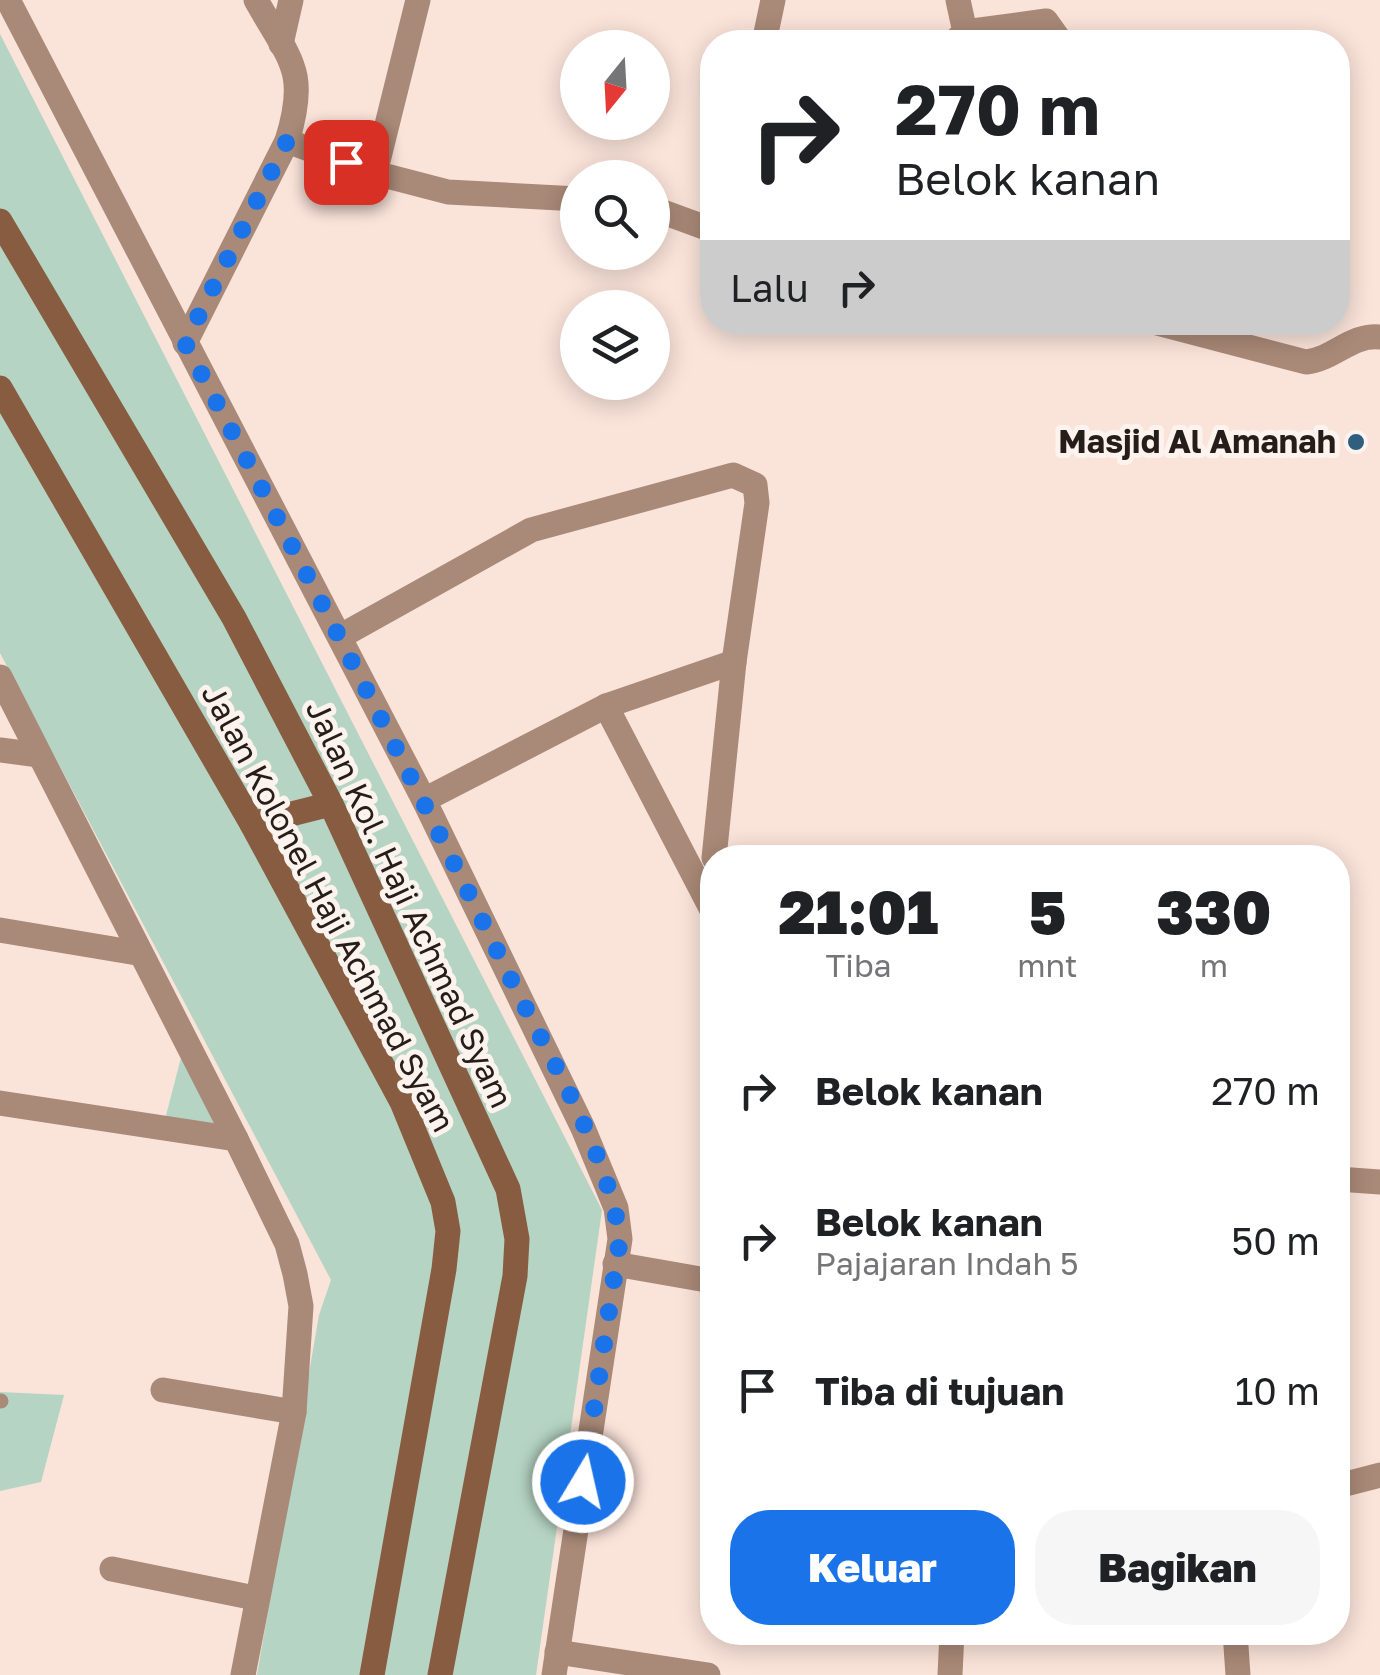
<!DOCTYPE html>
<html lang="id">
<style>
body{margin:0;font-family:"Golos Text",sans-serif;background:#f6f6f6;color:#202124;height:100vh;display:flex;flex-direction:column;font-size:38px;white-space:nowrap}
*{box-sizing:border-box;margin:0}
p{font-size:32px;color:#757577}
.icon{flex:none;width:55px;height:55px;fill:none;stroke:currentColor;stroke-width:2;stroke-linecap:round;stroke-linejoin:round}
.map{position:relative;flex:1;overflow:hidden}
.details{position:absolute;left:700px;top:845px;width:650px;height:800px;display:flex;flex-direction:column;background:#fff;border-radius:40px;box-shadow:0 5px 25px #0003}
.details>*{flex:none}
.top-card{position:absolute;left:700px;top:30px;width:650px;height:305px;border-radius:40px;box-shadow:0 5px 25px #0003;background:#fff;color:#202124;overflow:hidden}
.needle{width:65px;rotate:198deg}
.controls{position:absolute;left:560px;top:30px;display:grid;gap:20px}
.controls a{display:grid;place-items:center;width:110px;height:110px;border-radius:50%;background:#fff;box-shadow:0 5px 25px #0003;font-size:50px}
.pin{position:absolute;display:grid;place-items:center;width:85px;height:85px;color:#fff;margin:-42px;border-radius:20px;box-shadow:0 5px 15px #0006}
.me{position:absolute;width:110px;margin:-55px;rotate:9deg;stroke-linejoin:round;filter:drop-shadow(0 0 8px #0008)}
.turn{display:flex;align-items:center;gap:35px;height:210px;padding:0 30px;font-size:45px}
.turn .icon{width:130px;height:130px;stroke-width:2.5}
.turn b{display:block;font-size:70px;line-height:85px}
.then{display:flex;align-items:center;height:95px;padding:0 30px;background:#0003;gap:20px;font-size:38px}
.eta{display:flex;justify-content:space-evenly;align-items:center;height:170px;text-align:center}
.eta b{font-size:60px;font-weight:800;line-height:70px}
.cta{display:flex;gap:20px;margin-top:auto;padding:20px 30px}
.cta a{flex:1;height:115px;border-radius:40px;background:#1a73e8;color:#fff;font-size:40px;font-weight:800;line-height:115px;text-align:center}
.cta a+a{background:#f6f6f6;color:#202124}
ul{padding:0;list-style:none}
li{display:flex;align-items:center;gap:30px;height:150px;padding:0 30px}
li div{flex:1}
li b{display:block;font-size:38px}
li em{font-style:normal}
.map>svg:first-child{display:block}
.green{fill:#b5d4c3}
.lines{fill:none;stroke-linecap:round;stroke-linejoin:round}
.service{stroke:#a98977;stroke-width:15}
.minor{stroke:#a98977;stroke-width:25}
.secondary{stroke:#885c40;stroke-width:25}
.route{stroke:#1a73e8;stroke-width:18;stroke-dasharray:0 32.4}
.poi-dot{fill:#305e7e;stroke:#fcf3ef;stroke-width:4}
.labels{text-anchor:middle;stroke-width:10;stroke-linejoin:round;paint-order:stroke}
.poi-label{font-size:32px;font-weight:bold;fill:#251d19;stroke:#fcf3ef;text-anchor:end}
.street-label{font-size:32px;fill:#251d19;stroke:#fcf3ef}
</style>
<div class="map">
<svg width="1380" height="1675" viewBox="0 0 1380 1675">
<rect width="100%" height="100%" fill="#fae3d9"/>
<!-- green -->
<g class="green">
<path d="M0,34L602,1210L536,1675H257L319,1315L331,1280L0,653Z"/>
<path d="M183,1050L216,1128L162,1131Z"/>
<path d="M0,1392L64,1395L41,1482L0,1491Z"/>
</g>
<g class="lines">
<!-- service -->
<path class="service" d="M0,1401H1"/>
<!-- minor -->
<g class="minor">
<path d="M8,0L424,800L583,1128L616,1208L620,1239L554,1675"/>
<path d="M773,0L766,33L773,42"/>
<path d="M958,0L965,32"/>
<path d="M954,42L965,32L1046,21L1061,42"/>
<path d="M281,44L291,0"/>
<path d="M287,141L375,173L448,192L578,199"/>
<path d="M375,173L418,0"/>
<path d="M652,208L712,230"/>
<path d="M1153,322L1306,362C1334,359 1351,334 1380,337"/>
<path d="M185,343L287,141C309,70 290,61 256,0"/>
<path d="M341,636L531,530L733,475L755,485L757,503L734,662L714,858"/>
<path d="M0,677L236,1139L287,1244L295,1274L301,1306L294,1412L243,1675"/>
<path d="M606,706L712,910"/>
<path d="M0,750L39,755"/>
<path d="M424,800L606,706L734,662"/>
<path d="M0,930L137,953"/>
<path d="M0,1103L236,1139"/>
<path d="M1338,1179L1380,1182"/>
<path d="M615,1264L712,1281"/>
<path d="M163,1390L294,1412"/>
<path d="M1338,1486L1380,1475"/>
<path d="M112,1569L255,1598"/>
<path d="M1235,1632L1238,1675"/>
<path d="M557,1652L708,1675"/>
<path d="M950,1675L952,1632"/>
</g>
<!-- secondary -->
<g class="secondary">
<path d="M0,221L234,618L331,804L508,1189L517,1239L515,1276L440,1675"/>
<path d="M0,388L252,824L402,1102L443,1202L448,1231L444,1269L372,1675"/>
<path d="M252,824L331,804"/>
</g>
</g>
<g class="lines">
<!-- route -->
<path class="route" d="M346,162L287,141L185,343C295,550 403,758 506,969C545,1050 608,1150 620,1239L583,1482"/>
</g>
<!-- markers -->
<circle class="poi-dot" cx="1356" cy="442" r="10"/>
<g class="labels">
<!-- poi labels -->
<g class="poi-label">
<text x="1336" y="453">Masjid Al Amanah</text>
</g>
<!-- street labels -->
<g class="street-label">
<text transform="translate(409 904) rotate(65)" y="11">Jalan Kol. Haji Achmad Syam</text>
<text transform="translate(328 908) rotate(62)" y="11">Jalan Kolonel Haji Achmad Syam</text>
</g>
</g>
</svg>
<div class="controls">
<a><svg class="needle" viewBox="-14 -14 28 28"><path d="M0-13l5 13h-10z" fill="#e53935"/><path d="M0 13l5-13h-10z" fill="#757577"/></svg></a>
<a><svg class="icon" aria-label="search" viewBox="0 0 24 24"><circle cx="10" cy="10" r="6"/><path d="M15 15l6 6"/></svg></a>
<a><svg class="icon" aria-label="layers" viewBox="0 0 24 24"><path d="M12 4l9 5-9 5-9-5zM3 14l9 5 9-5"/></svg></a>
</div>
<div class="pin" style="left:346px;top:162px;background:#d93025"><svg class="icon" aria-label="arrive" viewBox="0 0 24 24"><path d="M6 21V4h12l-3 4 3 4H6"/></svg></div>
<svg class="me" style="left:583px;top:1482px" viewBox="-20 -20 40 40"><circle r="17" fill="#1a73e8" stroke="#fff" stroke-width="3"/><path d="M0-11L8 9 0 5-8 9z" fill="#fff"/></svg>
<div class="top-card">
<div class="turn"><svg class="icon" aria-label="right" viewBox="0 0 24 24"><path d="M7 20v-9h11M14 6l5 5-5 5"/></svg><div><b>270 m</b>Belok kanan</div></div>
<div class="then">Lalu<svg class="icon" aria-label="right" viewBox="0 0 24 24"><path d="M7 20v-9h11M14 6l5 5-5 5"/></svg></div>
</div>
<section class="details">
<div class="eta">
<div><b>21:01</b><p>Tiba</p></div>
<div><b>5</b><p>mnt</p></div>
<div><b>330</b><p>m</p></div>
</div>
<ul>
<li><svg class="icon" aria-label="right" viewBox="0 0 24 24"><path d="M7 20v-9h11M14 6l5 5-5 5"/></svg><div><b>Belok kanan</b></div><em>270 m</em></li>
<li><svg class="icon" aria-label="right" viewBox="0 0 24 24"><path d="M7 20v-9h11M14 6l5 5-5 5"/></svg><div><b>Belok kanan</b><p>Pajajaran Indah 5</p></div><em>50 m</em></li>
<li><svg class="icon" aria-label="arrive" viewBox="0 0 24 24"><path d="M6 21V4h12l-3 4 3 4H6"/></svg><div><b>Tiba di tujuan</b></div><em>10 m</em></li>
</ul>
<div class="cta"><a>Keluar</a><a>Bagikan</a></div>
</section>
</div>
